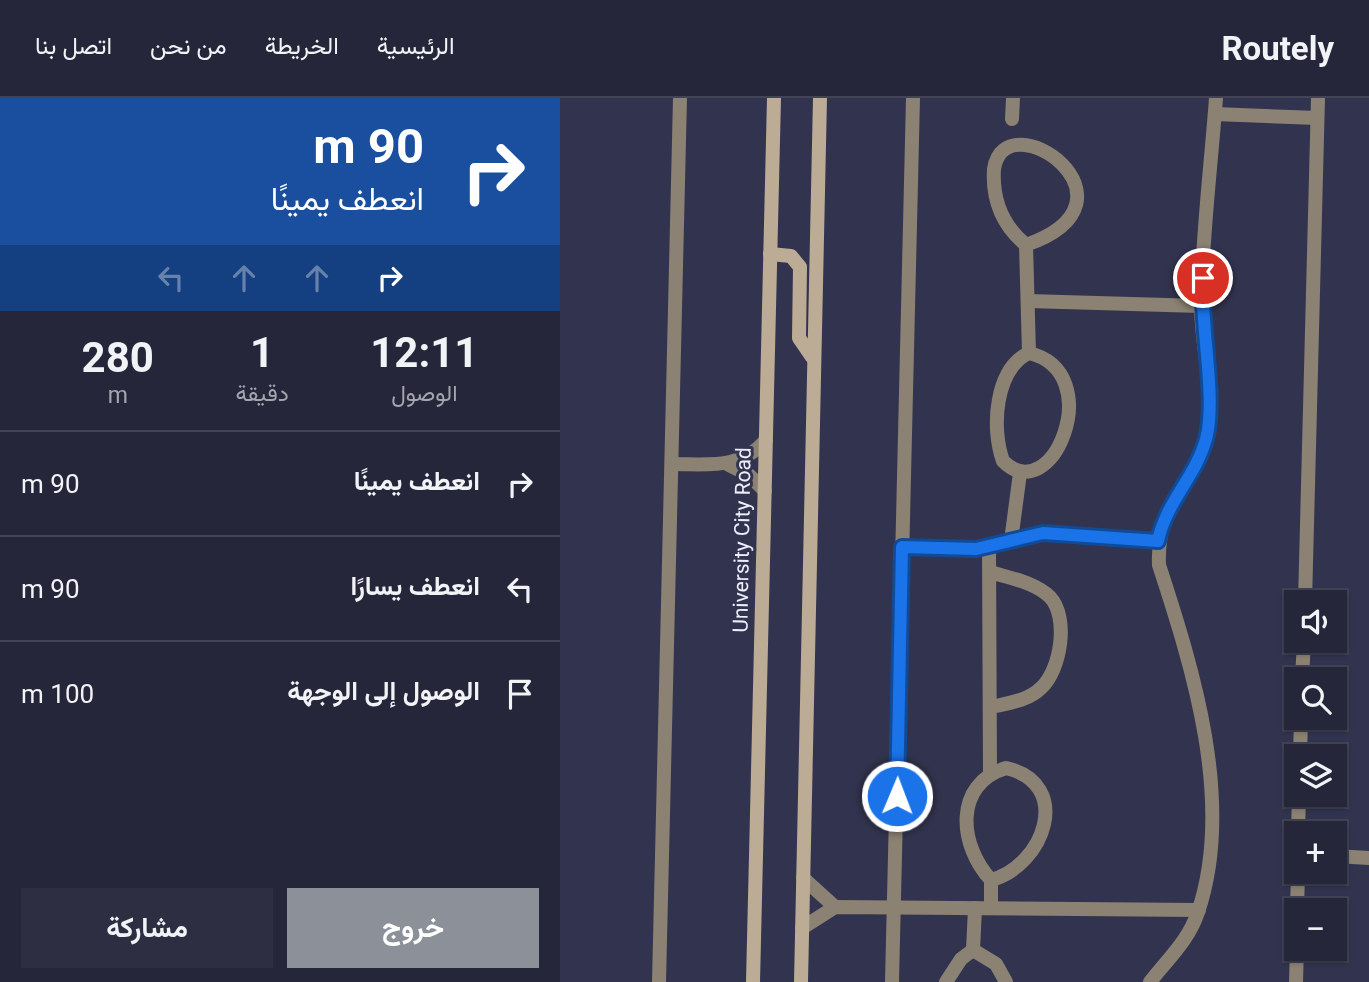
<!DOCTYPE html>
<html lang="ar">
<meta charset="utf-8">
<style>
body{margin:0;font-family:Roboto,Vazirmatn,sans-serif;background:#2e2e42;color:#f1f3f6;direction:rtl;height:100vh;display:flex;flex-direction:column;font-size:26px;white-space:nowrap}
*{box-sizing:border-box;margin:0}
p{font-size:23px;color:#a4a5af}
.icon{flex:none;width:38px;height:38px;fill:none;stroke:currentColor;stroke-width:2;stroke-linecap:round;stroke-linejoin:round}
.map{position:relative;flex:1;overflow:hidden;direction:ltr}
.panel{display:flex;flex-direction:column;background:#26263a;width:560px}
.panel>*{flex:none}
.hud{background:#1a4fa0;color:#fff;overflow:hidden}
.fabs{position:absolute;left:724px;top:492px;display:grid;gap:14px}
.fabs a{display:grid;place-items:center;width:63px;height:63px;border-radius:0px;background:#26263a;box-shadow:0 2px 5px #0004,0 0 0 2px #424354;font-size:35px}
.pin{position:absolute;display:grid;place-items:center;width:60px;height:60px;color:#fff;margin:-30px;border:4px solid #fff;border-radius:50%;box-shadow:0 2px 7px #0007}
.me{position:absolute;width:77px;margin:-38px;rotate:1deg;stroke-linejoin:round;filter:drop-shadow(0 0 5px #0008)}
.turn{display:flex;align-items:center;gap:24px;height:147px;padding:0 21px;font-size:32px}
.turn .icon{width:91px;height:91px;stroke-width:2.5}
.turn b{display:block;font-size:49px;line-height:60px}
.lanes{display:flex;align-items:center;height:66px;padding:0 21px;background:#0003;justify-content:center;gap:35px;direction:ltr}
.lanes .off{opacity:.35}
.eta{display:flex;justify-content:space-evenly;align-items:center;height:119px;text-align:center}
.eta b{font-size:42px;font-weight:700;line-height:49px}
.action{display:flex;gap:14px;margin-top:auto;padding:14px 21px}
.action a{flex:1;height:80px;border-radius:0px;background:#8c9099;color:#fff;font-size:28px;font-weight:700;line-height:80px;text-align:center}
.action a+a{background:#2e2e42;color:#f1f3f6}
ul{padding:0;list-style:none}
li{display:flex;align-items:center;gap:21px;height:105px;padding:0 21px;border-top:2px solid #424354}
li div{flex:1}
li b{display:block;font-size:26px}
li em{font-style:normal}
header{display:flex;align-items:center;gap:42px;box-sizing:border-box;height:98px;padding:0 35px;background:#26263a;border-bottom:2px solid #424354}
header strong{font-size:33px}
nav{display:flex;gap:38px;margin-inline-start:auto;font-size:24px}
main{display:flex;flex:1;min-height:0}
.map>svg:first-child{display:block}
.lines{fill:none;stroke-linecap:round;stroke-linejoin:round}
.minor{stroke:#8b8273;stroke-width:14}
.secondary{stroke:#bcac96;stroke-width:14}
.route-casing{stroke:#114b97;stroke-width:18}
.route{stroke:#1a73e8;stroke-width:12}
.labels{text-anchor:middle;stroke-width:6;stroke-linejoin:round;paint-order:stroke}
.street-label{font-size:21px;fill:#edeefc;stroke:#32334e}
</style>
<header>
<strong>Routely</strong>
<nav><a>الرئيسية</a><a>الخريطة</a><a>من نحن</a><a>اتصل بنا</a></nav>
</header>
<main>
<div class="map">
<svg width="809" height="884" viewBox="0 0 809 884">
<rect width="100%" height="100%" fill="#32334e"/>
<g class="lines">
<!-- minor -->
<g class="minor">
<path d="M655,16L757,20"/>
<path d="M452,21L453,0"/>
<path d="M466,147C593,103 445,0 434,71C432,102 442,127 466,147L469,255"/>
<path d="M468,203L641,208"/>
<path d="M469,255C549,274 492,413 443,363C431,330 435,271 469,255Z"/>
<path d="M112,366C149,366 180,372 206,342"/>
<path d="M169,367L189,377L205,393"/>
<path d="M451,443L460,375"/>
<path d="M342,449L416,451L483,435L598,443"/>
<path d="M429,449L430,675"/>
<path d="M430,474C449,480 475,484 490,499C509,519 501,572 481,590C468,603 448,605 431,609"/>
<path d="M745,504L758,0"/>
<path d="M742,581L744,542"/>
<path d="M740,658L741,620"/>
<path d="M446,670C514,686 484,768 431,782C399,748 393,686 446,670Z"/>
<path d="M738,735L739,696"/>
<path d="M775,758L809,760"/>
<path d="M243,780L275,809"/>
<path d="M431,809V782"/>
<path d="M737,812L738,774"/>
<path d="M242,830L275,809L639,812"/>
<path d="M413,852L415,810"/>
<path d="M99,884L120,0"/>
<path d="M332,884L353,0"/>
<path d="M386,884L401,861L413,852L436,866L446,884"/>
<path d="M590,884C608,861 629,842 638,814C675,705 633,571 599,467C596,399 640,386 648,330C654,290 641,247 641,207C642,139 651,68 656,0"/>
<path d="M736,884L737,850"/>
</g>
<!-- secondary -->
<g class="secondary">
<path d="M210,156L231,158L240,169L239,240L252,259"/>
<path d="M193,884L214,0"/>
<path d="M241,884L260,0"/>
</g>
</g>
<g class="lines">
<!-- route casing -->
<g class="route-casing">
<path id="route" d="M337,698L342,449L416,451L483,435L598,443C606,404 636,378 646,341C657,300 640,228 643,180"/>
</g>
<!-- route -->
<use href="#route" class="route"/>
</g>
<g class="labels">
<!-- street labels -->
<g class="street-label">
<text transform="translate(182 442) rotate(-89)" y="7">University City Road</text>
</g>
</g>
</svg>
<div class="fabs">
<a><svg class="icon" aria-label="sound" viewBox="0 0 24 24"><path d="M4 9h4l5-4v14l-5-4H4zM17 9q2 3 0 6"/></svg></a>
<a><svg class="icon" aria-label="search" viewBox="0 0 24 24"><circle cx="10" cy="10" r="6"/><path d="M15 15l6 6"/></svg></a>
<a><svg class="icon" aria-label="layers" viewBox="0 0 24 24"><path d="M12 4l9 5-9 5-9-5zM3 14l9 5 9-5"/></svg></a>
<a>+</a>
<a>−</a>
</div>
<div class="pin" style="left:643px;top:180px;background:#d93025"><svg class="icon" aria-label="arrive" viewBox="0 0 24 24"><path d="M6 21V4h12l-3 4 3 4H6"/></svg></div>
<svg class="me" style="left:337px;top:698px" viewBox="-20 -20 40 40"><circle r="17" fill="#1a73e8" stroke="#fff" stroke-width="3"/><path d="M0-11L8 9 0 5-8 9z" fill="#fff"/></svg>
</div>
<section class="panel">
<div class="hud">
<div class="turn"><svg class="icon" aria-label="right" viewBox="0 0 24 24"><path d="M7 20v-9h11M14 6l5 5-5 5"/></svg><div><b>90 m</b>انعطف يمينًا</div></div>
<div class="lanes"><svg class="icon off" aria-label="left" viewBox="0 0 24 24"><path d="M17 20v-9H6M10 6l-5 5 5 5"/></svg><svg class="icon off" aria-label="ahead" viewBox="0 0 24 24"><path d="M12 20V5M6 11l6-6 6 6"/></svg><svg class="icon off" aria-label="ahead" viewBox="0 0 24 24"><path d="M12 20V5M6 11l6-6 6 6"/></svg><svg class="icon" aria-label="right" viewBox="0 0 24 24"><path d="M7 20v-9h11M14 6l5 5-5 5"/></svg></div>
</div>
<div class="eta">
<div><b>12:11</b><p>الوصول</p></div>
<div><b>1</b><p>دقيقة</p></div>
<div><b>280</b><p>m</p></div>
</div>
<ul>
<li><svg class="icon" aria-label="right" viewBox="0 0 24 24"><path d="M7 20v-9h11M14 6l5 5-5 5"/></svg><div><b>انعطف يمينًا</b></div><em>90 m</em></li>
<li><svg class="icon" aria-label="left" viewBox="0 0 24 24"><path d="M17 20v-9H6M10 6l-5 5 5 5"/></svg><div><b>انعطف يسارًا</b></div><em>90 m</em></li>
<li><svg class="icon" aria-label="arrive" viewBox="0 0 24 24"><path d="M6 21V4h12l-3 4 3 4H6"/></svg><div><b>الوصول إلى الوجهة</b></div><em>100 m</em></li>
</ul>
<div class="action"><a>خروج</a><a>مشاركة</a></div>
</section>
</main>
